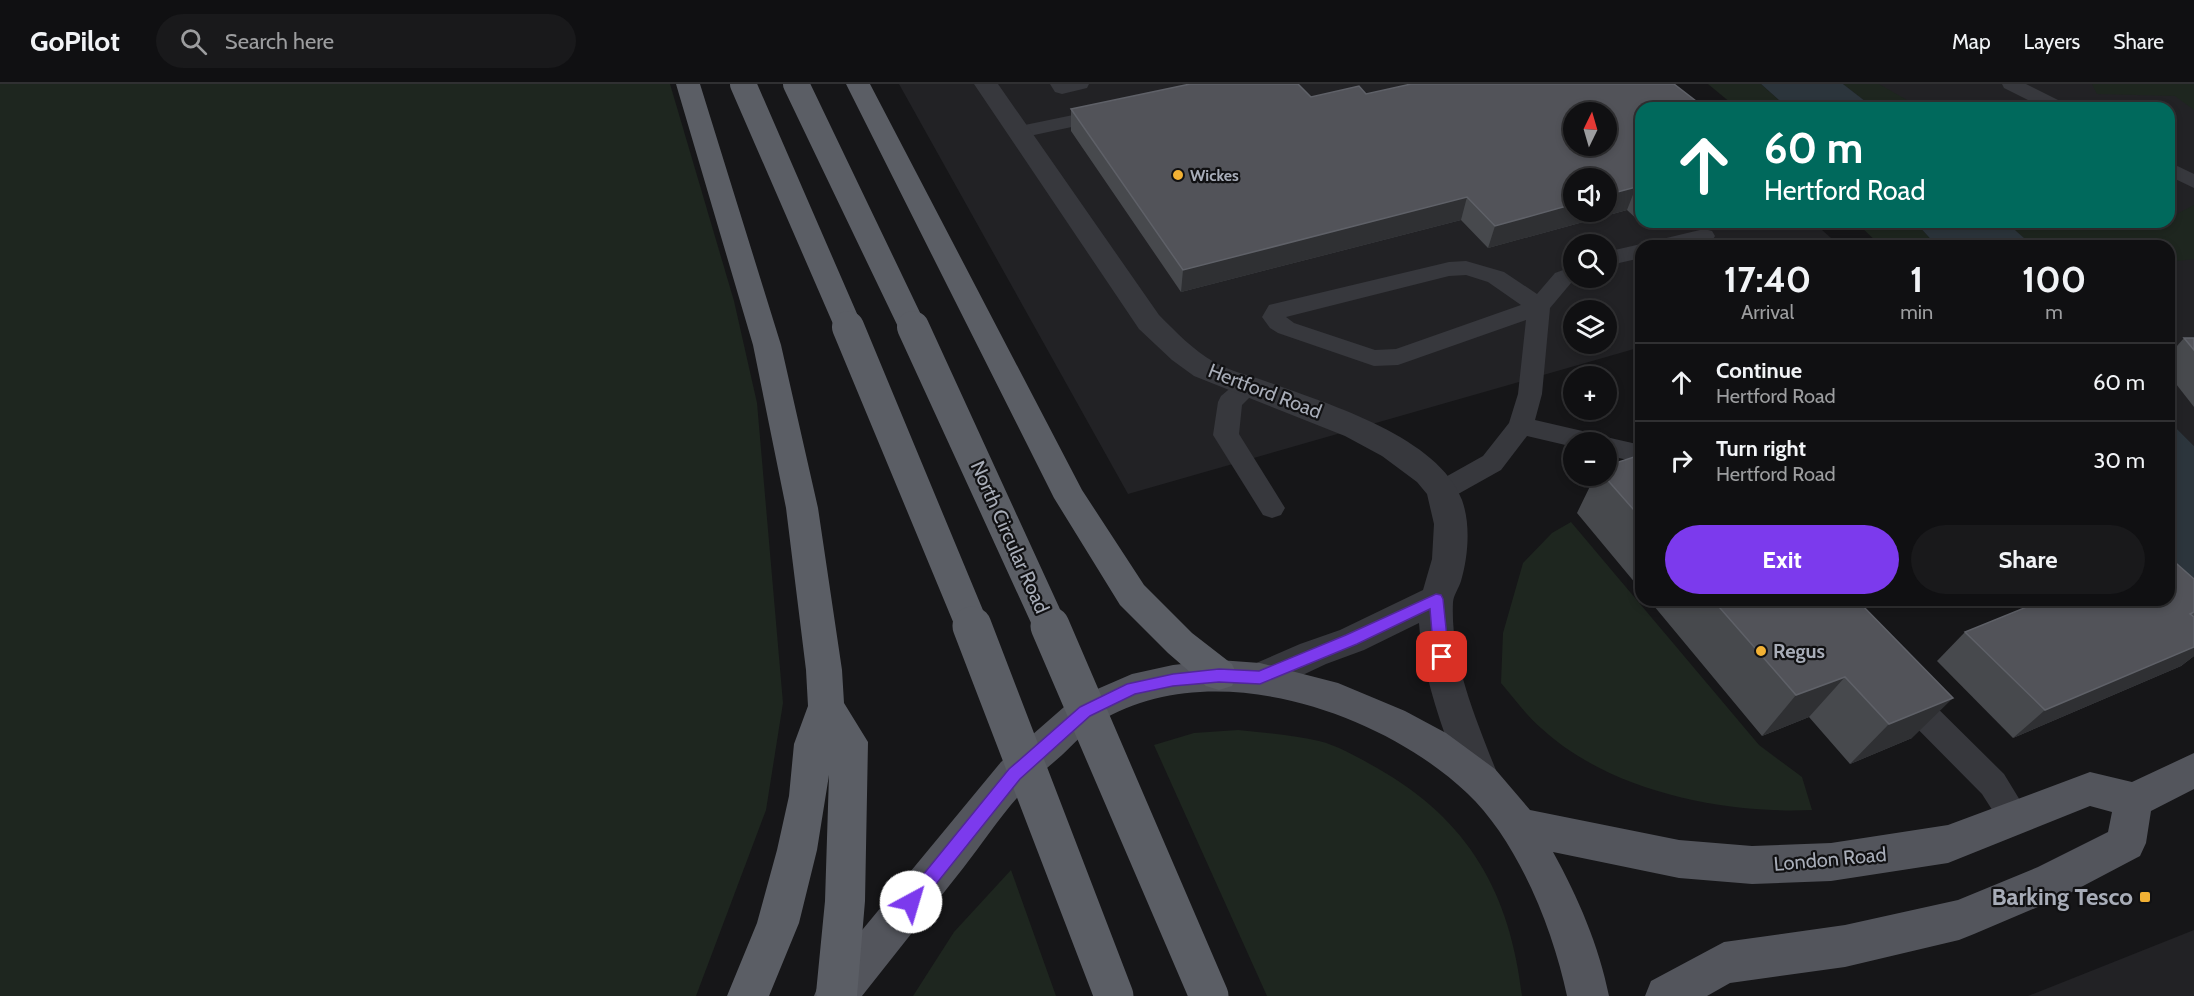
<!DOCTYPE html>
<meta charset="utf-8">
<style>
body{margin:0;font-family:Cabin,sans-serif;background:#19191b;color:#f1f3f6;height:100vh;display:flex;flex-direction:column;font-size:22px;white-space:nowrap}
*{box-sizing:border-box;margin:0}
p{font-size:20px;color:#9c9d9f}
.icon{flex:none;width:33px;height:33px;fill:none;stroke:currentColor;stroke-width:2;stroke-linecap:round;stroke-linejoin:round}
.map{position:relative;flex:1;overflow:hidden}
.panel{position:absolute;left:1635px;top:156px;width:540px;height:366px;display:flex;flex-direction:column;background:#101012;border-radius:18px;box-shadow:0 3px 9px #0003,0 0 0 2px #303032}
.panel>*{flex:none}
.guide{position:absolute;left:1635px;top:18px;width:540px;height:126px;border-radius:18px;box-shadow:0 3px 9px #0003,0 0 0 2px #303032;background:#00695c;color:#fff;overflow:hidden}
.needle{width:39px;rotate:5deg}
.tools{position:absolute;left:1563px;top:18px;display:grid;gap:12px}
.tools a{display:grid;place-items:center;width:54px;height:54px;border-radius:50%;background:#101012;box-shadow:0 3px 9px #0003,0 0 0 2px #303032;font-size:30px}
.pin{position:absolute;display:grid;place-items:center;width:51px;height:51px;color:#fff;margin:-26px;border-radius:12px;box-shadow:0 3px 9px #0006}
.me{position:absolute;width:66px;margin:-33px;rotate:39deg;stroke-linejoin:round;filter:drop-shadow(0 0 4px #0008)}
.turn{display:flex;align-items:center;gap:21px;height:126px;padding:0 30px;font-size:27px}
.turn .icon{width:78px;height:78px;stroke-width:2.5}
.turn b{display:block;font-size:42px;line-height:51px}
.eta{display:flex;justify-content:space-evenly;align-items:center;height:102px;text-align:center}
.eta b{font-size:36px;font-weight:700;line-height:42px}
.button{display:flex;gap:12px;margin-top:auto;padding:12px 30px}
.button a{flex:1;height:69px;border-radius:36px;background:#7c3aed;color:#fff;font-size:24px;font-weight:700;line-height:69px;text-align:center}
.button a+a{background:#19191b;color:#f1f3f6}
ul{padding:0;list-style:none}
li{display:flex;align-items:center;gap:18px;height:78px;padding:0 30px;border-top:2px solid #303032}
li div{flex:1}
li b{display:block;font-size:22px}
li em{font-style:normal}
header{display:flex;align-items:center;gap:36px;box-sizing:border-box;height:84px;padding:0 30px;background:#101012;border-bottom:2px solid #303032}
header strong{font-size:28px}
nav{display:flex;gap:33px;margin-inline-start:auto;font-size:21px}
.search{width:420px;height:54px;background:#19191b;display:flex;align-items:center;gap:15px;box-sizing:border-box;padding:0 21px;border-radius:33px;color:#9c9d9f;font-size:22px}
.map>svg:first-child{display:block}
.built{fill:#222225;fill-rule:evenodd}
.green{fill:#1e261f}
.water{fill:#2c353c}
.lines{fill:none;stroke-linecap:round;stroke-linejoin:round}
.service{fill:#37383d;fill-rule:evenodd}
.minor{fill:#37383d;fill-rule:evenodd}
.primary{fill:#53555c;fill-rule:evenodd}
.trunk{fill:#5b5e65;fill-rule:evenodd}
.trunk-bridge-far2{stroke:#5b5e65;stroke-width:26}
.trunk-bridge-far1{stroke:#5b5e65;stroke-width:32}
.trunk-bridge{stroke:#5b5e65;stroke-width:39}
.wall{fill:#47494d}
.shaded-wall{fill:#2f3033}
.building{fill:#525359;stroke:#5f6168;stroke-width:1.5;fill-rule:evenodd}
.route{fill:#7c3aed;stroke:#51269a;stroke-width:1.5}
.poi-dot{fill:#f2b134;stroke:#111113;stroke-width:2}
.labels{text-anchor:middle;stroke-width:4.5;stroke-linejoin:round;paint-order:stroke}
.far-poi-label{font-size:16px;font-weight:bold;fill:#a8adb8;stroke:#111113;text-anchor:start}
.street-label{font-size:20px;fill:#a8adb8;stroke:#111113}
.poi-label{font-size:20px;font-weight:bold;fill:#a8adb8;stroke:#111113;text-anchor:start}
.near-poi-label{font-size:24px;font-weight:bold;fill:#a8adb8;stroke:#111113;text-anchor:end}
</style>
<header>
<strong>GoPilot</strong>
<div class="search"><svg class="icon" aria-label="search" viewBox="0 0 24 24"><circle cx="10" cy="10" r="6"/><path d="M15 15l6 6"/></svg>Search here</div>
<nav><a>Map</a><a>Layers</a><a>Share</a></nav>
</header>
<div class="map">
<svg width="2194" height="912" viewBox="0 0 2194 912">
<rect width="100%" height="100%" fill="#161618"/>
<!-- built -->
<g class="built">
<path d="M899,0H1646L1641,24V138H1813L1840,162H1641V263L1128,410ZM1574,28H1606V62H1574ZM1574,94H1606V128H1574ZM1574,160H1606V194H1574ZM1574,226H1606V260H1574Z"/>
<path d="M1843,0H2185L2194,7V362L2169,337V162H2033L2006,138H2169V24H1874Z"/>
<path d="M2194,846V912H2028Z"/>
</g>
<!-- green -->
<g class="green">
<path d="M0,0H670L734,217L757,319L783,619L766,726L696,912H0Z"/>
<path d="M1708,0H1761L1788,24H1737Z"/>
<path d="M1843,0H1879L1921,24H1874Z"/>
<path d="M2092,0H2194V26L2175,12L2097,10Z"/>
<path d="M2194,121V175L2169,178V162H2033L2006,138H2150L2156,141L2169,138V134Z"/>
<path d="M1856,138H1915L1937,162H1881Z"/>
<path d="M1571,438L1759,661L1802,693L1812,726C1722,730 1609,707 1541,644C1526,631 1514,614 1501,599L1503,549L1523,479L1552,449Z"/>
<path d="M1238,646C1265,649 1293,651 1319,657C1339,662 1359,674 1377,684C1469,736 1510,809 1522,912H1267L1154,661L1194,649Z"/>
<path d="M1011,786L1056,912H913L954,848Z"/>
</g>
<!-- water -->
<g class="water">
<path d="M1761,0H1843L1874,24H1788Z"/>
<path d="M1915,138H2006L2033,162H1937Z"/>
<path d="M2169,337L2194,362V506L2169,482Z"/>
</g>
<g class="lines">
<!-- service -->
<g class="service">
<path d="M1050,0H1089L1087,4L1062,10L1055,8Z"/>
<path d="M2002,0H2026L2066,20L2069,24H2044L2004,4Z"/>
<path d="M1107,24L1114,26L1117,30L1114,34L1020,54L1013,52L1010,48L1013,44L1020,42Z"/>
<path d="M2169,78L2194,90V104L2169,92Z"/>
<path d="M1704,145L1712,147L1715,152L1712,157L1690,162H1651L1654,157Z"/>
<path d="M1641,160L1648,162H1641V174L1606,182V168Z"/>
<path d="M1466,177L1504,188L1537,210L1555,189L1574,182V194H1582L1571,199L1550,224L1542,310L1535,336L1591,349L1601,354L1606,353L1641,361V379L1606,371V358H1574V363L1527,352L1501,386L1451,414L1442,417L1433,414L1429,407L1433,400L1483,372L1509,339L1518,310L1526,236L1398,281L1374,282L1278,249L1270,244L1262,233L1269,221L1449,178ZM1466,191L1488,198L1521,221L1396,265L1375,266L1294,239L1286,233L1449,192Z"/>
<path d="M1249,294L1258,296L1261,302L1242,321L1239,350L1285,424L1281,431L1272,434L1263,431L1213,351L1218,318L1221,312L1240,296Z"/>
<path d="M1905,599L1916,603L2004,690L2032,736L2027,746L2016,751L2005,746L1982,710L1894,621L1890,612L1894,603Z"/>
</g>
<!-- minor -->
<path class="minor" d="M974,0H998L1159,231C1176,248 1193,266 1214,278C1230,287 1248,291 1265,297C1325,319 1438,352 1462,416C1471,441 1468,473 1461,497C1459,504 1454,510 1453,518C1450,580 1479,641 1500,697L1495,709L1481,714L1467,709L1462,697C1443,646 1423,594 1419,539L1364,566L1326,580L1273,605L1260,609L1247,605L1242,594L1247,583L1300,560L1340,546L1423,506L1432,475L1434,440L1427,410L1417,398L1382,372L1345,352L1194,292L1172,276L1139,245Z"/>
<!-- primary -->
<path class="primary" d="M1219,576L1260,579L1338,599L1405,627L1446,649L1495,685L1530,726L1679,756L1752,762L1831,759L1948,741L2090,688L2132,698L2194,669V705L2151,727L2146,759L2140,772L2066,811L1974,850L1959,856L1845,883L1730,899L1707,912H1645L1651,897L1724,858L1845,841L1958,816L2038,783L2108,748L2112,728L2090,722L1948,779L1831,797L1752,800L1679,794L1553,768C1578,813 1599,862 1609,912H1567C1553,845 1518,757 1467,709C1379,626 1210,570 1099,638C1086,646 1074,660 1062,671C1051,681 1039,690 1029,701C1005,725 985,756 964,783C930,826 896,869 862,912H814L820,897L1001,678L1072,616L1132,590L1173,581Z"/>
<!-- trunk -->
<g class="trunk">
<path d="M676,0H700L781,261L818,424L842,586L844,619L868,658L865,817L857,912H817L816,909L825,817L829,691L817,766L799,839L769,912H727L757,839L777,766L789,712L794,660L808,622L806,586L786,424L753,261Z"/>
<path d="M846,0H870L1082,406L1144,501L1192,549L1232,580L1237,591L1232,602L1219,606L1206,602L1168,569L1120,521L1054,414Z"/>
</g>
<!-- trunk-bridge-far2 -->
<g class="trunk-bridge-far2">
<path d="M743,0L849,244"/>
<path d="M796,0L913,244"/>
</g>
<!-- trunk-bridge-far1 -->
<g class="trunk-bridge-far1">
<path d="M848,243L973,544"/>
<path d="M913,243L1051,544"/>
</g>
<!-- trunk-bridge -->
<g class="trunk-bridge">
<path d="M972,542L1114,912"/>
<path d="M1050,542L1209,912"/>
</g>
</g>
<!-- wall -->
<g class="wall">
<path d="M1366,10L1641,24V138H1645L1641,139L1627,126L1488,164L1461,136L1181,208L1071,47V25Z"/>
<path d="M2184,254H2194V323L2169,291V271Z"/>
<path d="M1641,376V506L1577,429L1595,392H1606Z"/>
<path d="M2194,495V572L2181,582L2013,654L1937,577L1965,548Z"/>
<path d="M1649,516H1857L1912,654L1850,680L1809,633L1762,652Z"/>
</g>
<!-- shaded-wall -->
<g class="shaded-wall">
<path d="M1636,103L1627,126L1488,164L1495,142L1574,120V128H1606V111Z"/>
<path d="M1467,113L1461,136L1181,208L1183,186Z"/>
<path d="M2194,563V572L2181,582L2013,654L2045,626Z"/>
<path d="M1845,593L1809,633L1762,652L1796,611Z"/>
<path d="M1953,614L1912,654L1850,680L1889,640Z"/>
</g>
<!-- building -->
<g class="building">
<path d="M1190,0H1298L1311,13L1359,2L1366,10L1411,0H1674L1705,24H1641V108L1636,103L1606,111V94H1574V120L1495,142L1467,113L1183,186L1071,25ZM1574,28H1606V62H1574Z"/>
<path d="M2184,254H2194V266Z"/>
<path d="M1637,372L1641,376V434L1604,392H1606V382Z"/>
<path d="M2169,473L2194,495V528L2190,530L2194,533V563L2045,626L1965,548L2044,516H2169Z"/>
<path d="M1713,516H1857L1953,614L1889,640L1845,593L1796,611Z"/>
</g>
<!-- route -->
<path class="route" d="M1436,510L1441,511L1443,515L1449,573L1447,578L1442,579L1437,578L1434,573L1430,525L1357,560L1260,600L1219,598L1173,602L1135,610L1090,632L1020,695L917,824L911,827L905,824L902,818L905,813L1009,685L1080,623L1127,600L1173,590L1219,585L1259,587L1346,551Z"/>
<!-- markers -->
<g class="poi-dot">
<circle cx="1178" cy="91" r="6"/>
<circle cx="1761" cy="567" r="6"/>
<rect x="2139" y="807" width="12" height="12" rx="3"/>
</g>
<g class="labels">
<!-- far-poi labels -->
<g class="far-poi-label">
<text x="1190" y="97">Wickes</text>
</g>
<!-- street labels -->
<g class="street-label">
<text transform="translate(1265 307) rotate(21)" y="7">Hertford Road</text>
<text transform="translate(1010 453) rotate(66)" y="7">North Circular Road</text>
<text transform="translate(1830 775) rotate(-5)" y="7">London Road</text>
</g>
<!-- poi labels -->
<g class="poi-label">
<text x="1773" y="574">Regus</text>
</g>
<!-- near-poi labels -->
<g class="near-poi-label">
<text x="2133" y="821">Barking Tesco</text>
</g>
</g>
</svg>
<div class="tools">
<a><svg class="needle" viewBox="-14 -14 28 28"><path d="M0-13l5 13h-10z" fill="#e53935"/><path d="M0 13l5-13h-10z" fill="#9c9d9f"/></svg></a>
<a><svg class="icon" aria-label="sound" viewBox="0 0 24 24"><path d="M4 9h4l5-4v14l-5-4H4zM17 9q2 3 0 6"/></svg></a>
<a><svg class="icon" aria-label="search" viewBox="0 0 24 24"><circle cx="10" cy="10" r="6"/><path d="M15 15l6 6"/></svg></a>
<a><svg class="icon" aria-label="layers" viewBox="0 0 24 24"><path d="M12 4l9 5-9 5-9-5zM3 14l9 5 9-5"/></svg></a>
<a>+</a>
<a>−</a>
</div>
<div class="pin" style="left:1442px;top:573px;background:#d93025"><svg class="icon" aria-label="arrive" viewBox="0 0 24 24"><path d="M6 21V4h12l-3 4 3 4H6"/></svg></div>
<svg class="me" style="left:911px;top:818px" viewBox="-20 -20 40 40"><circle r="19" fill="#fff"/><path d="M0-13L10 11 0 6-10 11z" fill="#7c3aed"/></svg>
<div class="guide">
<div class="turn"><svg class="icon" aria-label="ahead" viewBox="0 0 24 24"><path d="M12 20V5M6 11l6-6 6 6"/></svg><div><b>60 m</b>Hertford Road</div></div>
</div>
<section class="panel">
<div class="eta">
<div><b>17:40</b><p>Arrival</p></div>
<div><b>1</b><p>min</p></div>
<div><b>100</b><p>m</p></div>
</div>
<ul>
<li><svg class="icon" aria-label="ahead" viewBox="0 0 24 24"><path d="M12 20V5M6 11l6-6 6 6"/></svg><div><b>Continue</b><p>Hertford Road</p></div><em>60 m</em></li>
<li><svg class="icon" aria-label="right" viewBox="0 0 24 24"><path d="M7 20v-9h11M14 6l5 5-5 5"/></svg><div><b>Turn right</b><p>Hertford Road</p></div><em>30 m</em></li>
</ul>
<div class="button"><a>Exit</a><a>Share</a></div>
</section>
</div>
